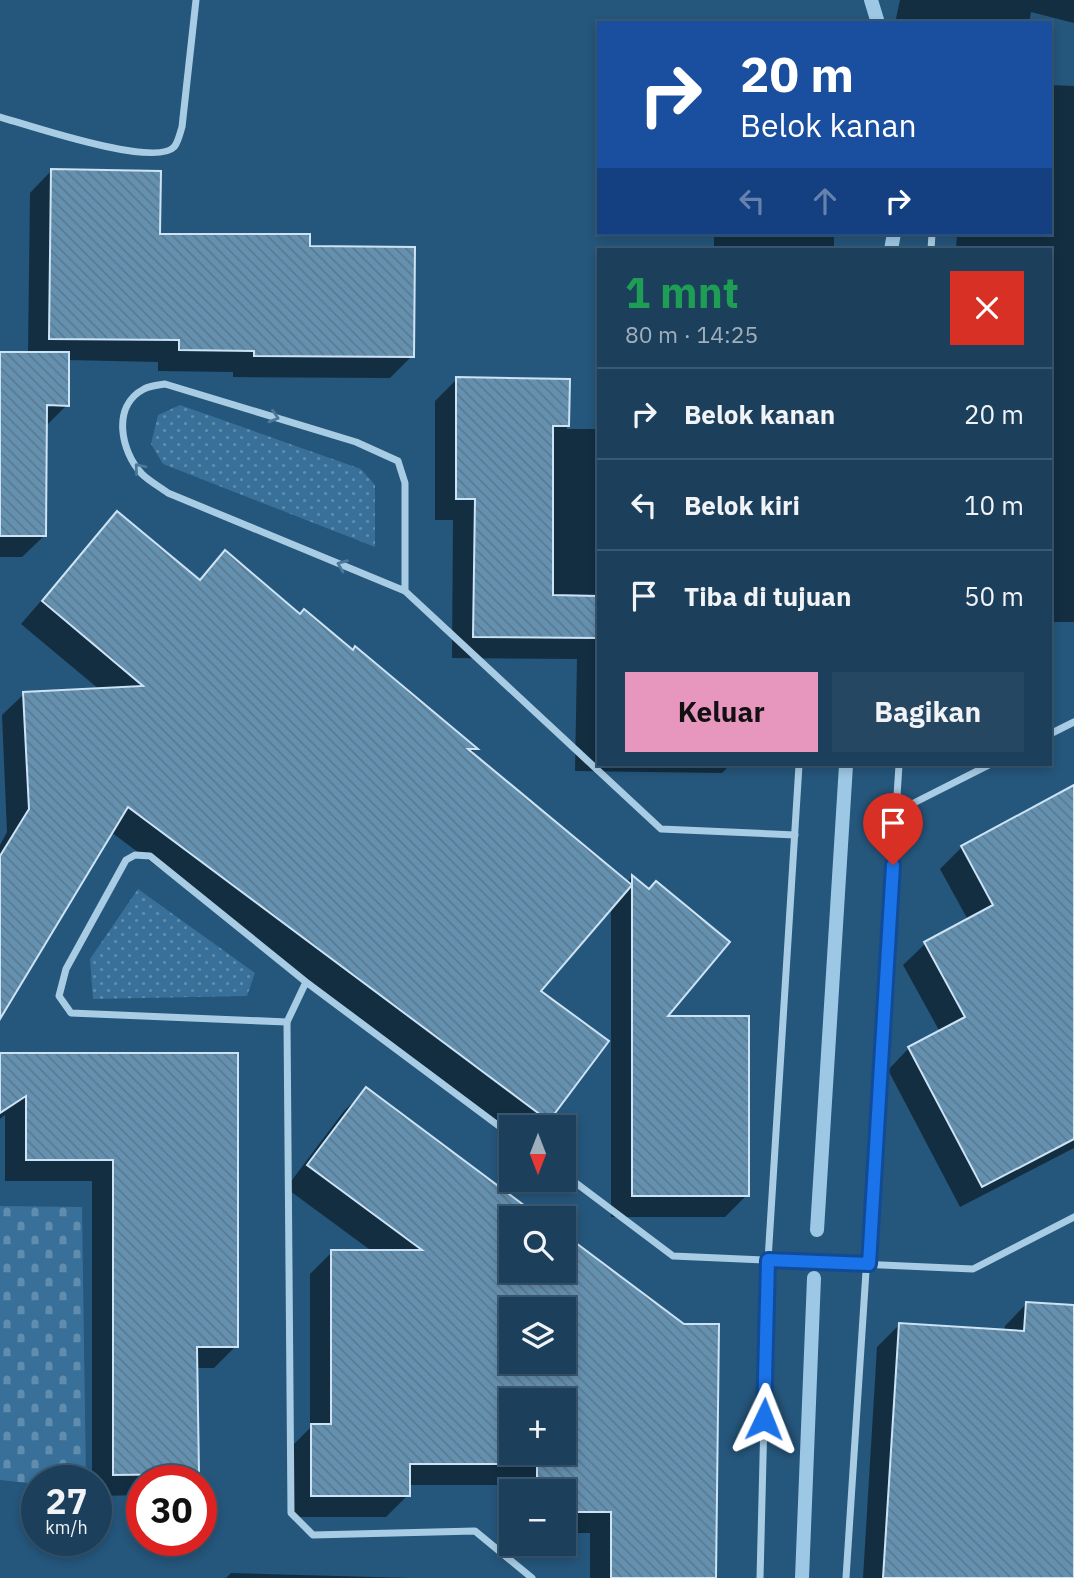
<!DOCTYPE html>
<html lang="id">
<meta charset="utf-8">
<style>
body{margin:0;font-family:"IBM Plex Sans",sans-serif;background:#254762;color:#f1f3f6;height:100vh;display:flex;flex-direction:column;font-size:26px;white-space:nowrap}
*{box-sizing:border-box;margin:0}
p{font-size:23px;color:#a0afbb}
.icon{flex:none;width:38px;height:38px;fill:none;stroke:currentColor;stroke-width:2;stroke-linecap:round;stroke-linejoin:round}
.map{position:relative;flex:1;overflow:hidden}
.panel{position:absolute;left:597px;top:248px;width:455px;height:518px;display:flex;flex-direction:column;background:#1c405c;border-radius:0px;box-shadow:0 4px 10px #0003,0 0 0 2px #3a5972}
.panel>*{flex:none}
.guide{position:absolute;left:597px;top:21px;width:455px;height:214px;border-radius:0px;box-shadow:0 4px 10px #0003,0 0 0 2px #3a5972;background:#1a4fa0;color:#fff;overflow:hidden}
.needle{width:46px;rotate:180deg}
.tools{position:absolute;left:499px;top:1115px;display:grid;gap:14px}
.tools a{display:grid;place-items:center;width:77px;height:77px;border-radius:0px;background:#1c405c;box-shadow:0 4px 10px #0003,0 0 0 2px #3a5972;font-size:35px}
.speed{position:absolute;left:21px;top:1465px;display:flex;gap:14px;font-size:35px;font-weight:700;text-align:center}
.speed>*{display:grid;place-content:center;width:91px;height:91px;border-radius:50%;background:#1c405c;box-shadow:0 4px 10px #0003,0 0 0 2px #3a5972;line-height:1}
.speed small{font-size:18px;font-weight:400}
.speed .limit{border:10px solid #d22;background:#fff;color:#111}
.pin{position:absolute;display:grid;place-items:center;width:60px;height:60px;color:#fff;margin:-72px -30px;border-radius:50% 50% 50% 0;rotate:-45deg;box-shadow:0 0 7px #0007}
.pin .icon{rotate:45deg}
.me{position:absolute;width:77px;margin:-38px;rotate:2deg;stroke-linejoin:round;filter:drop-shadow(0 0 5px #0008)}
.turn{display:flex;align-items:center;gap:24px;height:147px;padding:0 28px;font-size:32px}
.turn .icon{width:91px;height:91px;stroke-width:2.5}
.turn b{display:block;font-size:49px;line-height:60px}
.lanes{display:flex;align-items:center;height:66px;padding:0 28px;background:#0003;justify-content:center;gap:35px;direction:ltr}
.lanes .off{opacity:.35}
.round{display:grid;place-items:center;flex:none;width:74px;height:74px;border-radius:0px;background:#254762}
.overview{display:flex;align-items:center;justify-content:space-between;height:119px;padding:0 28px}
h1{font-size:42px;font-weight:700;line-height:52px;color:#1e9e55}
.action{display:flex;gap:14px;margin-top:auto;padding:14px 28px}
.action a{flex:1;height:80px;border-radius:0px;background:#e797bd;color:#111;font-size:28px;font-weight:700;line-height:80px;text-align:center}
.action a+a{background:#254762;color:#f1f3f6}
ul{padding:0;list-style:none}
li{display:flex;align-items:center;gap:21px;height:91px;padding:0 28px;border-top:2px solid #3a5972}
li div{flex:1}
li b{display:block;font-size:26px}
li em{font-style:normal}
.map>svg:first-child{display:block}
.cemetery{fill:url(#cemetery-stones)}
.park{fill:url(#park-dots)}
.shadow{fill:#0007;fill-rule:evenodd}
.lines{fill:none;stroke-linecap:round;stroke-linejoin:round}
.stream{stroke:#9dc8e5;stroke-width:14}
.building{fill:url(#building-back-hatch);stroke:#cbe3f4;stroke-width:2;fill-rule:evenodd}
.minor{stroke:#a8cce4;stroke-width:7}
.oneway{stroke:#4c799a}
.route-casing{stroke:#114b97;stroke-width:18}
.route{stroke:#1a73e8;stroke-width:12}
</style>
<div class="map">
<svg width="1074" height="1578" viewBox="0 0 1074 1578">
<defs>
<pattern id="cemetery-stones" width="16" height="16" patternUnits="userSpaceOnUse" patternTransform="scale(1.75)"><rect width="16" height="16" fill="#387099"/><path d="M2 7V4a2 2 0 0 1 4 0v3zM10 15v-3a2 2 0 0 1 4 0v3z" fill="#608dad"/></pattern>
<pattern id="park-dots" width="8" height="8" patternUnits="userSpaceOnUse" patternTransform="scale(1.75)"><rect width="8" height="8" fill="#387099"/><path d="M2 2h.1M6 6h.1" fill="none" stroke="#608dad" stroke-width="1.8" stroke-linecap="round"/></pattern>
<pattern id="building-back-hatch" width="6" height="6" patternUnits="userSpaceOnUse" patternTransform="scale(1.75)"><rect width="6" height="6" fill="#6591b1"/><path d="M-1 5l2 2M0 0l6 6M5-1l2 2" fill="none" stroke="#5c798e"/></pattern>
</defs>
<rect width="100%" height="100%" fill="#25567b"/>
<!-- cemetery -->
<path class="cemetery" d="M0,1206L82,1207L86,1480H37V1484L0,1480Z"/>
<!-- park -->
<g class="park">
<path d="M180,405L361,469L375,485V547L163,464L151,444L158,415Z"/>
<path d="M138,889L255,973L247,996L93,999L90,959Z"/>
</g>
<!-- shadow -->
<g class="shadow">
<path d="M900,0H1074V23L1031,12L1029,23H895Z"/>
<path d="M1050,85L1074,86V622H1054L1050,699V250H956L957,233H1050Z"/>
<path d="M51,171L158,235L308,248L412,356L390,378L233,377V372L158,371V362L68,360L67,405L45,427L44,536L22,557H0V353L28,354L30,193Z"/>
<rect x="714" y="233" width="120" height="17"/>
<path d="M457,379L568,381L567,429H598V765H730L722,773L575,771L577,659L452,658L453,520H435V401Z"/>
<path d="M117,513L198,581L225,552L300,616L475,749L471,753L626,883L632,877L664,1018L747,1195L725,1217H611V907L539,991L607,1042L541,1127H511V1131L111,832L0,1016V845L7,832L2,715L24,694L100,690L21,624Z"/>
<path d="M1074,787V1148L960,1207L888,1070L909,1048L940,1032L903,965L925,944L968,920L940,869L962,847Z"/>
<path d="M0,1055H236V1346L214,1368H196L197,1473L190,1480H142V1495L96,1496V1480H92V1181H5V1115L0,1119Z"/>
<path d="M366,1090L539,1218H511V1270H564V1236L684,1326L715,1578H590V1533H564V1491H516V1485H408V1495L386,1517H290V1448L310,1428V1274L332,1252H373L286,1188L344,1111ZM511,1309H564V1362H511ZM511,1400H564V1452H511Z"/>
<path d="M1026,1304L1074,1307V1578H863L877,1347L899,1325L1004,1332L1005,1326Z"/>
<path d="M231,1573L412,1578H226Z"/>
</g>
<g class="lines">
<!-- stream -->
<g class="stream">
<path d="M871,0L878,23"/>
<path d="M891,250L894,233"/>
<path d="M817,1230L846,765"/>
<path d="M802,1578L814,1278"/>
</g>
</g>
<!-- building -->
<g class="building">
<path d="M51,169L161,171L160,234H310V246L415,247L414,357L254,356V351L179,350V340L49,339Z"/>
<path d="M0,352H69V406L47,405L46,536H0Z"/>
<path d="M456,377L570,379L569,426H553V595L598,596V638L473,637L475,499H456Z"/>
<path d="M117,511L200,580L225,550L300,614L304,609L353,650L355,646L478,749H468L632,885L541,991L609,1041L549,1121L128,807L0,1019V856L29,809L23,692L143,686L42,601Z"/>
<path d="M1074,785V1139L982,1187L908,1047L965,1017L924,942L993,905L961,846Z"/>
<path d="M632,875L649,889L656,881L730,942L668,1016H749V1196H632Z"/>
<path d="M0,1053H238V1347H197L199,1474L113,1475V1160H26V1096L0,1113Z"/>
<path d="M366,1087L541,1218H511V1270H564V1234L684,1324H719L716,1578H611V1512H564V1491H537V1464H410V1496H311V1424H331V1250H422L307,1165ZM511,1309H564V1362H511ZM511,1400H564V1452H511Z"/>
<path d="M1026,1302L1074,1305V1578H883L899,1323L1024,1331Z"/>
</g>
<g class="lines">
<!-- minor -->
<g class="minor">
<path d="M0,117C28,125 155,168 174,147C178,143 180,133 182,127L196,0"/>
<path d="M931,250L932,233"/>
<path d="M405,591V483L398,461L356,442L165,384C159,385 149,386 144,389C111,406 121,452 142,474C149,481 160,487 168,493L405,591L661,829L795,835"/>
<path d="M1050,734L1074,722"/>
<path d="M896,812L989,765"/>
<path d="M306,982L287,1022L71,1013L59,996L66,969L126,860L135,855L150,856L306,982L511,1135"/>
<path d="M287,1022L291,1513L313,1535L475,1531L532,1578"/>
<path d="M564,1174L673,1256L973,1269L1074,1217"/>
<path d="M760,1578L768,1260L799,765"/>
<path d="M846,1578L899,765"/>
</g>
</g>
<!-- one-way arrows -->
<defs><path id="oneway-chevron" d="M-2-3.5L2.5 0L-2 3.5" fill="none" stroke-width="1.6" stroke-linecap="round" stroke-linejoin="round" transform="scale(1.75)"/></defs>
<g class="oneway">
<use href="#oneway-chevron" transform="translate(274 417) rotate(17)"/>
<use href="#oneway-chevron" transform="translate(139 468) rotate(-130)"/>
<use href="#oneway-chevron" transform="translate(342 565) rotate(-158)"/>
</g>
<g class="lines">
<!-- route casing -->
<g class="route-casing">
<path id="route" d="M764,1419L768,1260L869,1264L893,865"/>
</g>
<!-- route -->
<use href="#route" class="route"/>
</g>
</svg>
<div class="tools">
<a><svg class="needle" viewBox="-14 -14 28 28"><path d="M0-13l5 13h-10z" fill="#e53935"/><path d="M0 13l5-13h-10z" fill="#a0afbb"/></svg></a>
<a><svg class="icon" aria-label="search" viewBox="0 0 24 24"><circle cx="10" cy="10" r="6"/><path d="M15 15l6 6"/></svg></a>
<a><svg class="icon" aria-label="layers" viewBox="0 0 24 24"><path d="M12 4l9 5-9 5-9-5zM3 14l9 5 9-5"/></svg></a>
<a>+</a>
<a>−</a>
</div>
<div class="speed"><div>27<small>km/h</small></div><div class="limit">30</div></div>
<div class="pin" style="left:893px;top:865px;background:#d93025"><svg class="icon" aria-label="arrive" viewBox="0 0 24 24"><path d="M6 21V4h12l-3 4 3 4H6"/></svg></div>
<svg class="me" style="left:764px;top:1419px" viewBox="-20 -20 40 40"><path d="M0-17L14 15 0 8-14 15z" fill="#1a73e8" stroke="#fff" stroke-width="4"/></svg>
<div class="guide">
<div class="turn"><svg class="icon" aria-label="right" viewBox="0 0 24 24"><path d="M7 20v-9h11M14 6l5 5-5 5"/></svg><div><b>20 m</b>Belok kanan</div></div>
<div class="lanes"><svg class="icon off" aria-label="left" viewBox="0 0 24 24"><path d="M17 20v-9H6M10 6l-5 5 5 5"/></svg><svg class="icon off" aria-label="ahead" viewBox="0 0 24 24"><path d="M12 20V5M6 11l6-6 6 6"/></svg><svg class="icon" aria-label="right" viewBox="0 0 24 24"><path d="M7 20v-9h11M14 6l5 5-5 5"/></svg></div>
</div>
<section class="panel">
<div class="overview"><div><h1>1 mnt</h1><p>80 m · 14:25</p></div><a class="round" style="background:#d93025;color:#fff"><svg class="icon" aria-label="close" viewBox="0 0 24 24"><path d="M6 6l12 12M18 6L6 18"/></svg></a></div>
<ul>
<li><svg class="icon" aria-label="right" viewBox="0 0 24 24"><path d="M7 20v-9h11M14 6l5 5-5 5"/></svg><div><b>Belok kanan</b></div><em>20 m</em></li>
<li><svg class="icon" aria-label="left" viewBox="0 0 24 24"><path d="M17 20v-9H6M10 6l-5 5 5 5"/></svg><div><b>Belok kiri</b></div><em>10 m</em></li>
<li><svg class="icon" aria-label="arrive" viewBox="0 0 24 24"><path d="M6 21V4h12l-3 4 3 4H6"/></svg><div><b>Tiba di tujuan</b></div><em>50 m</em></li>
</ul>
<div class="action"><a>Keluar</a><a>Bagikan</a></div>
</section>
</div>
